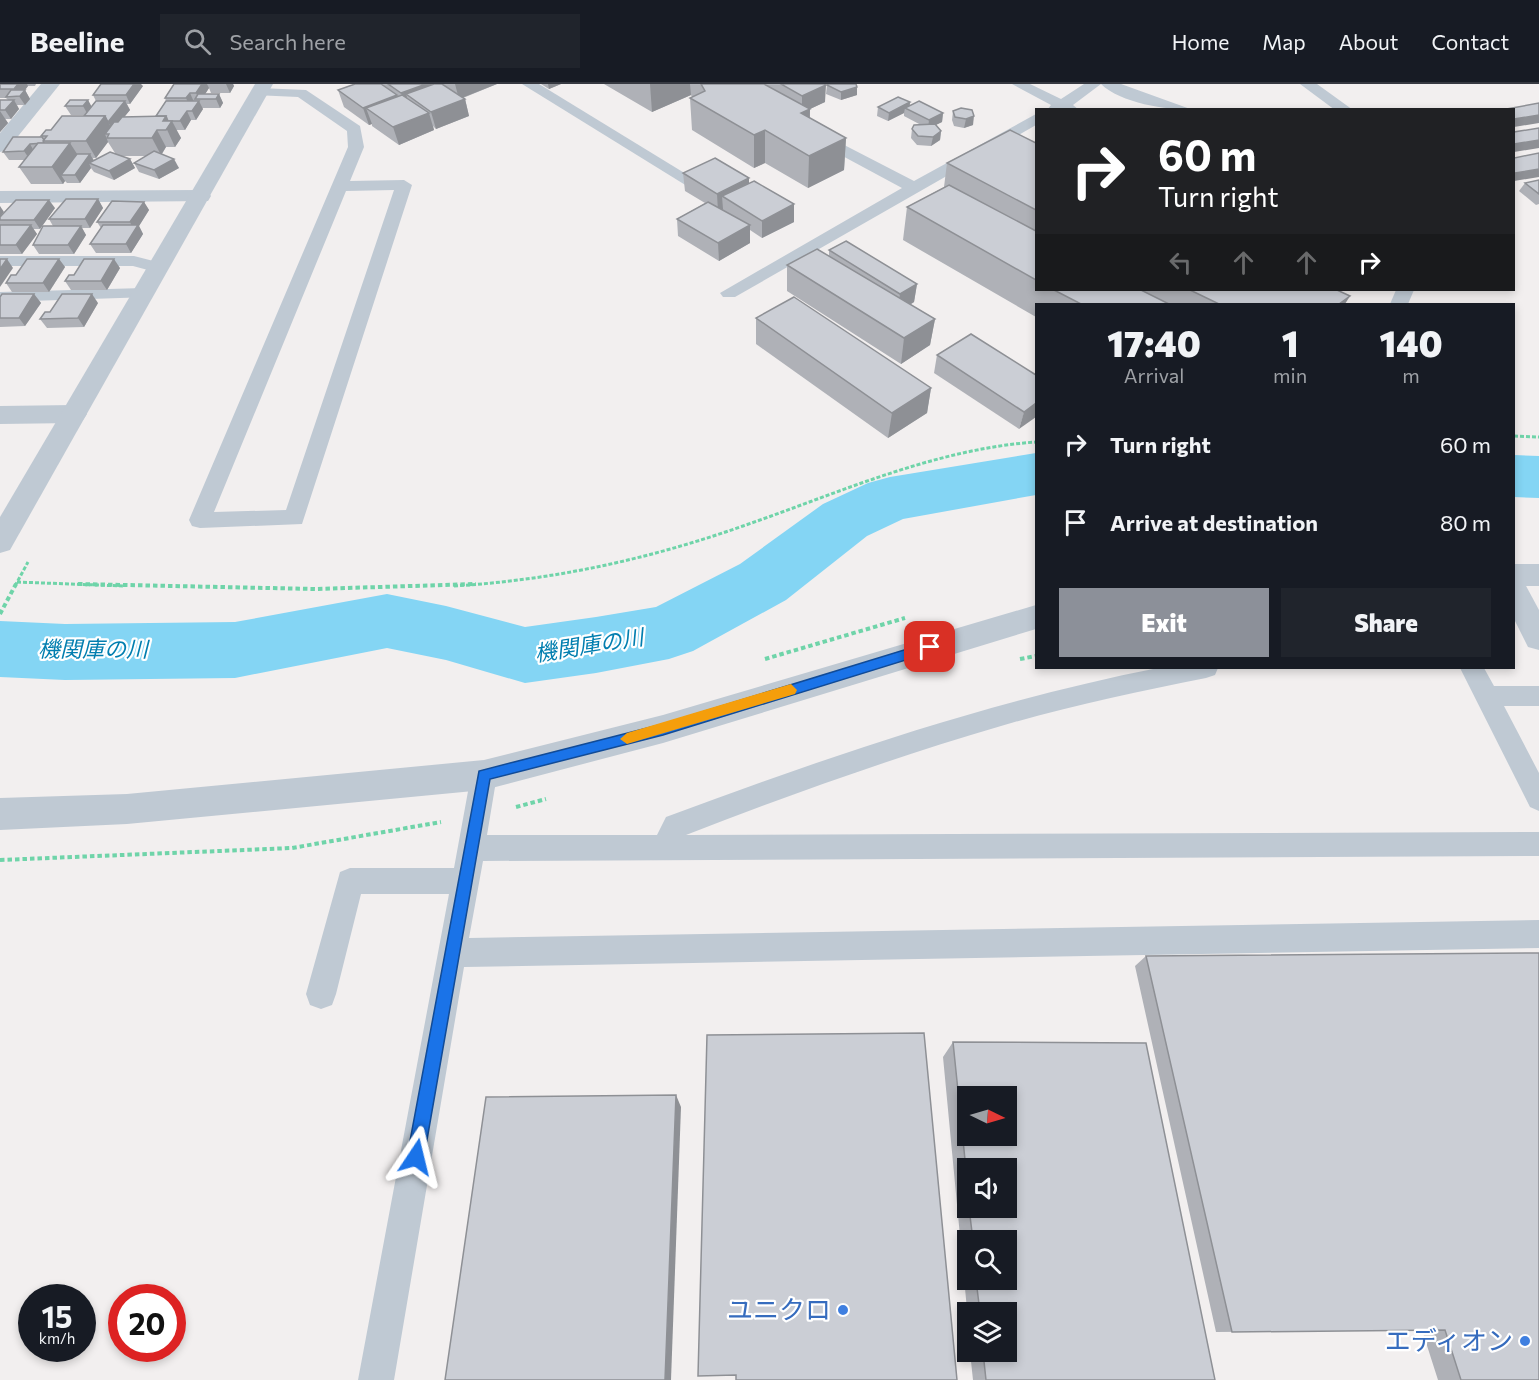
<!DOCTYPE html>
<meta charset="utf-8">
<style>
body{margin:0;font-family:Commissioner,"Noto Sans JP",sans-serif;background:#20242c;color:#f1f3f6;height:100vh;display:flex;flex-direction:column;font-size:22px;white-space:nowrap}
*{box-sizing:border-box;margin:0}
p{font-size:20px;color:#9ea1a6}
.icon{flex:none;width:33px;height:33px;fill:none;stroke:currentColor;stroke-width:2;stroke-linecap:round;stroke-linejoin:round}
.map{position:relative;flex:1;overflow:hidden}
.side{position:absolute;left:1035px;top:219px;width:480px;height:366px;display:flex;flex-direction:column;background:#171b24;border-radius:0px;box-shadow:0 3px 9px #0003}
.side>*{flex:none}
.top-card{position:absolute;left:1035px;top:24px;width:480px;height:183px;border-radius:0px;box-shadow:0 3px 9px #0003;background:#202124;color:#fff;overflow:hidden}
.needle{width:39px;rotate:95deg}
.controls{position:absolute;left:957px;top:1002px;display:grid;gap:12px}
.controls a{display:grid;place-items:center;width:60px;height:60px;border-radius:0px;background:#171b24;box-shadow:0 3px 9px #0003;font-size:30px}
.speed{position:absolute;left:18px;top:1200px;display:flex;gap:12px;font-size:30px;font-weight:700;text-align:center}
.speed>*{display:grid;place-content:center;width:78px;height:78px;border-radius:50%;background:#171b24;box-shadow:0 3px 9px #0003;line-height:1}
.speed small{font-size:15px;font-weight:400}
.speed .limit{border:9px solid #d22;background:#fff;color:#111}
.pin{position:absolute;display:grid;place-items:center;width:51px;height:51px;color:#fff;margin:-26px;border-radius:12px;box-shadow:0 3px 9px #0006}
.me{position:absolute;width:66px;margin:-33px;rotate:10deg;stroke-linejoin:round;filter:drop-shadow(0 0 4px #0008)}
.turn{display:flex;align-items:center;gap:21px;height:126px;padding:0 24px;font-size:27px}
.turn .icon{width:78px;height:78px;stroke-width:2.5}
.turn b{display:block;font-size:42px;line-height:51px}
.lanes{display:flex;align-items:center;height:57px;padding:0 24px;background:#0003;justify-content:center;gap:30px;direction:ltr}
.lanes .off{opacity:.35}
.eta{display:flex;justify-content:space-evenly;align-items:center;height:102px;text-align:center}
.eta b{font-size:36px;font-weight:800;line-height:42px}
.action{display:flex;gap:12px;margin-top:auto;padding:12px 24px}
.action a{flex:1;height:69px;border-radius:0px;background:#8c9099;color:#fff;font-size:24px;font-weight:800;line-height:69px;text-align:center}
.action a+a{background:#20242c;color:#f1f3f6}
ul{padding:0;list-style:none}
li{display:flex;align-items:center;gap:18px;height:78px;padding:0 24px}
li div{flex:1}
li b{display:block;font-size:22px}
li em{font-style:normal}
header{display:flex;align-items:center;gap:36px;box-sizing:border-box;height:84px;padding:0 30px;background:#171b24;border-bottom:2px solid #363941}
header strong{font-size:28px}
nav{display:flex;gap:33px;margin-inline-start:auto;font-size:21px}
.search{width:420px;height:54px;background:#20242c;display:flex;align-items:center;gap:15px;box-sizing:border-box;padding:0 21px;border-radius:0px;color:#9ea1a6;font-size:22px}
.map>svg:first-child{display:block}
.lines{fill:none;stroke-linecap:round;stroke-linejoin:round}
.river{fill:#84d5f4;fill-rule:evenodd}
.path-far1{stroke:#6fd4a9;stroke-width:3;stroke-dasharray:4 2;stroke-linecap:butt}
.path{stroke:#6fd4a9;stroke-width:4;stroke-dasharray:4.5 3;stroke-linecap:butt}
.service{fill:#bfc9d3;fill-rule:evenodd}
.minor{fill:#bfc9d3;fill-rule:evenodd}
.tertiary{fill:#bfc9d3;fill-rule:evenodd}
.wall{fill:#afb1b7;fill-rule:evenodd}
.shaded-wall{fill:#8e9095}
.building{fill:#cbced5;stroke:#8e9095;stroke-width:1.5;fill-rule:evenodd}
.route{fill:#1a73e8;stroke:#114b97;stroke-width:1.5}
.slow{fill:#f59e0b}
.shop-dot{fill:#3f7fe0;stroke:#fff;stroke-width:2}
.labels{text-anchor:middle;stroke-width:4.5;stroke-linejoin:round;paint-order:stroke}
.water-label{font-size:22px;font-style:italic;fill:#017eaf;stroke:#fff}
.near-shop-label{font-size:26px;fill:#366cbe;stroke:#fff;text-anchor:end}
</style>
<header>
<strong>Beeline</strong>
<div class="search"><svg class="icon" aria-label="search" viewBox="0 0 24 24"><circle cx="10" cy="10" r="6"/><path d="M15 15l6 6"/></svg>Search here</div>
<nav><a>Home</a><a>Map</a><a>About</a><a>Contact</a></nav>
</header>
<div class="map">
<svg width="1539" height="1296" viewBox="0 0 1539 1296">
<rect width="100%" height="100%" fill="#f2efef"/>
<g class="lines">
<!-- river -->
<g class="river">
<path d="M1036,369V411L903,435L867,452L786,516L693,567L669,575L596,589L525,599L446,576L387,564L235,594L65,596L0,593V537L65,540L235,538L387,510L446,522L525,543L596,533L656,523L740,480L823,420L868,399L890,393Z"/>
<path d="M1514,371L1539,372V414L1514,413Z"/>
</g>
<!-- path-far1 -->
<g class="path-far1">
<path d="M1514,352L1539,353"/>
<path d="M17,498L123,502"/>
<path d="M15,502L28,478"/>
<path d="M454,502C554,496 649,475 743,442C839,409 934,365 1036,358"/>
</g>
<!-- path -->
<g class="path">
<path d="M78,500L315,505L476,500"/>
<path d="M0,530L16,500"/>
<path d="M765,575L905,534"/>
<path d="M1020,575L1036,572"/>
<path d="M516,723L546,715"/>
<path d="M0,776L292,764L441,738"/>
</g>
<!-- service -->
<g class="service">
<path d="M522,0H539L722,112L714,117L708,115Z"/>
<path d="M1012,0H1030L1061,15L1084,0H1121L1193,26C1167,26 1120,19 1101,0L1073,21L1079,26H1047L1051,21Z"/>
<path d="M1300,0H1317L1353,26H1335Z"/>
<path d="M259,4L306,6L360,42L364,63L350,97L404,96L412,101L302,440L200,444L192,442L189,436L348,63L347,47L298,13L254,11L252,8L254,5ZM394,106L286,426L214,428L346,107Z"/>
<path d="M1036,30V41L735,213H723L720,209L902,104L811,55L808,52L811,49H821L914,97Z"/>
<path d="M0,172H134L165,180L168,184L159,189L133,182H0Z"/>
<path d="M144,204L150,205L153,209L150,213L0,218V208Z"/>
<path d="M1396,206H1414L1408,220H1390Z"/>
<path d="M1158,584H1218L1215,591L1206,594C1137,608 1069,622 1001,642C895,673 789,711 686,751L1539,748V772L483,777L469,854L1539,836V864L464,883L394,1296H358L449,810H361L336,910L332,921L321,925L310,921L306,910L340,788L350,784H454L471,691L475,683L484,680L493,683L497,691L487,751H657L666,733C827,673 990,617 1158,584Z"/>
<path d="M1460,584H1484L1494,602H1539V622H1504L1539,689V727L1530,723Z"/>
</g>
<!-- minor -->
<g class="minor">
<path d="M41,0H60L7,66L0,68V49Z"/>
<path d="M200,106L208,107L211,112L208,117L0,119V107Z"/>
<path d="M74,321L83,324L87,330L83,336L74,339L0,340V322Z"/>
<path d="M1514,496L1525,500L1539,526V566L1528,563L1514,535Z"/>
</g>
<!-- tertiary -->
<g class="tertiary">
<path d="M255,0H273L10,466L0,469V433Z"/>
<rect x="1514" y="480" width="25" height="22"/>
<path d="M1036,521V545L663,659L484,706L127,740L0,746V714L127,710L484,676L663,631Z"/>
</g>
</g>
<!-- wall -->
<g class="wall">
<path d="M0,0H36L35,2H28L25,6L30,15L25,21H17L19,25L11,35H5L8,39L0,48V16H8L6,14H0Z"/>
<path d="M174,0H233L234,2L230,9H211L209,4L205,10H219L223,19L220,24H202L203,25L196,36H191L185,46H176L181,54L175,63H166L162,70L179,84L159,95L139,88L134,79L147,72H122L130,75L135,84L114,96L94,88L91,84L80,99H67L65,97L63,100H31L19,83L25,76H9L3,68L42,53L41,52L51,46L84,32L85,31H71L65,22L88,16L91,23L96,17L93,11L143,2L130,20H127L130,26L124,33L156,32L166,17L165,14ZM108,58L115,69L94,77L93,74H96Z"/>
<path d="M355,0H497L463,14L465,15L469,32L436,45L433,42L434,46L399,61L372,42V40L369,41L344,23L338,6Z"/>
<path d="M541,0H561L549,5Z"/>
<path d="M604,0H824L825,18L810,25V34L846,54L844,86L808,104L765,79L754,84L692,46L690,14L692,13L691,11L652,28Z"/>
<path d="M827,1L857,11L841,16L826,10Z"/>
<path d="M910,18V21L943,29L942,38L935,41L941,47L940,56L931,62L917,61L911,54L912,45L921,41L904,32V29L888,37L877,32L878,23Z"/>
<path d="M961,24L973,41L964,44L954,42L952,36L953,27Z"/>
<path d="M1036,59V206H1337L1345,220H1036V233L903,156L907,123L944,103L947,79Z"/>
<path d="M683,89L749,99L794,120V138L762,154L750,146V159L719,177L678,152L677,135L705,119L685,107Z"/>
<path d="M1539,96V120L1536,121L1519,107L1525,99Z"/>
<path d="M98,115L103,124L90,144H82L86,151L74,170H39L33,161L53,142L49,135Z"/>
<path d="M144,118L149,126L139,142L143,150L131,169H96L90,160L101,144L97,138Z"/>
<path d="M55,124L40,145H33L37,150L22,170H0V133Z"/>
<path d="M829,166L917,200L914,218L910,221L935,235L930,261L901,280L787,207V181L829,171Z"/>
<path d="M59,175L65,183L49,208H12L6,199L16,191Z"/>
<path d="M120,184L107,206H71L65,197L74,191Z"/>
<path d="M34,210L41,219L25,242L0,243V213Z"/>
<path d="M98,219L84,243L47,244L40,235L50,228Z"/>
<path d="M756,234L931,304L927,329L888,354L756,260Z"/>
<path d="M937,271L1036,291L1019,345L934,289Z"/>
<path d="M1146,872L1539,1296H1438L1422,1246L1216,1248L1135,882Z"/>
<path d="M953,958L1215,1296H973L970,1268H1006V1228H968V1236L943,973ZM968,1084L1006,1124H968ZM968,1156H1006V1196H968Z"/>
</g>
<!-- shaded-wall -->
<g class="shaded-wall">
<path d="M18,0H27L28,2L25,6L30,15L25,21L14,5Z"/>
<path d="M134,0H141L143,2L130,20L126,11Z"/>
<path d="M202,0H208H207L209,4L202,15H199L196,9Z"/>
<path d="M226,0H233L234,2L230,9Z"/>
<path d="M426,0H435L406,10L411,25L407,26L401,9Z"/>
<path d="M455,0H497L459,15Z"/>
<path d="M548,0H561L549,5Z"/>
<path d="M650,0H690L691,11L652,28Z"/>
<path d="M826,1L825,18L810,25L809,57L802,29V12Z"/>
<path d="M857,3V11L841,16V8Z"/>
<path d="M190,9L194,18L190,23L186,14Z"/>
<path d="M219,10L223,19L220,24L216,15Z"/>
<path d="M397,11L402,28L366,24L372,40L369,41L363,24Z"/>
<path d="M465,15L469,32L436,45L431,28Z"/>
<path d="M14,16L19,25L11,35L5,26Z"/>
<path d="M88,16L93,25L88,31L83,22Z"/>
<path d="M125,17L130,26L113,47L108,38Z"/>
<path d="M199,17L203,25L196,36L192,27Z"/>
<path d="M910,18L909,26L905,24L904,29L888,37L889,29Z"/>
<path d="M0,27L8,39L0,48Z"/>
<path d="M187,27L191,36L185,46L180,37Z"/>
<path d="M429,29L434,46L399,61L393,43Z"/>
<path d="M943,29L942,38L928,45L929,36Z"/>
<path d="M1539,31V39L1514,43V35Z"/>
<path d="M105,32L114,49L105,50L108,58L96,74L86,57Z"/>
<path d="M166,32L172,37L181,54L175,63L163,37Z"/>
<path d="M974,32L973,41L964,44L966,35Z"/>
<path d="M157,46L166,63L161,71L152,54Z"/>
<path d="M765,46V79L754,84V51Z"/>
<path d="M941,47L940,56L931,62L933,53Z"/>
<path d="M846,54L844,86L808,104L809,72Z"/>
<path d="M1539,56V64L1514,68V60Z"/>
<path d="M70,59L81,76L61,91L65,97L63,100L52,83Z"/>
<path d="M30,60L35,69L30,76L24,67Z"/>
<path d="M90,70L95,79H89L91,84L80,99L75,91Z"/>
<path d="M130,75L135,84L114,96L109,87Z"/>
<path d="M174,75L179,84L159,95L154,86Z"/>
<path d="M1539,85V93L1514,97V91L1515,89Z"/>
<path d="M749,94V112H722L723,125L718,127L717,110Z"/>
<path d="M98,115L103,124L90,144L85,135Z"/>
<path d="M49,116L55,124L40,145L34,136Z"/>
<path d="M144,118L149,126L139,142L143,150L131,169L126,160L134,147L130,138Z"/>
<path d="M794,120V138L762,154V137Z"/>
<path d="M0,122L4,128L0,133Z"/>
<path d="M31,141L37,150L22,170L16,161Z"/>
<path d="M750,141V159L719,177L718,159Z"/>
<path d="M81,142L86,151L74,170L68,161Z"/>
<path d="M7,175L13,184L0,203V185Z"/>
<path d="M59,175L65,183L49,208L43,199Z"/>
<path d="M114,175L120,184L107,206L101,197Z"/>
<path d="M917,200L914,218L897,228L900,210Z"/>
<path d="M34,210L41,219L25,242L19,234Z"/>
<path d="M92,210L98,219L84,243L78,234Z"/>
<path d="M1350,212L1345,220H1339Z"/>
<path d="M935,235L930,261L901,280L904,254Z"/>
<path d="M931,304L927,329L888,354L892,329Z"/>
<path d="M1036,319V333L1019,345L1024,328Z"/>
<path d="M676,1011L681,1023L671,1296H665Z"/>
</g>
<!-- building -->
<g class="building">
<path d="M0,0H18L14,5H0Z"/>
<path d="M101,0H134L126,11H93Z"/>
<path d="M174,0H202L196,9H190L186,14H165Z"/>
<path d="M355,0H381L397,11L363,24L338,6Z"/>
<path d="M388,0H426L401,9Z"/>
<path d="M434,0H442L465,15L431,28L406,10Z"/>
<path d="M701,0H764L810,25L801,29L846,54L809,72L765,46L754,51L690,14L705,7Z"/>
<path d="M781,0H824L826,1L802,12Z"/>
<path d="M827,0H856L857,3L841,8L827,1Z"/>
<path d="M11,6H25L20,12L6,13Z"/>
<path d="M198,10H219L216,15H195Z"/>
<path d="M402,11L429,29L393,43L366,24Z"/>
<path d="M898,13L910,18L889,29L878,23Z"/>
<path d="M0,16H14L5,26H0Z"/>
<path d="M70,16H88L83,22H65Z"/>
<path d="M96,17H125L108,38L105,32H84Z"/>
<path d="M166,17H199L192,27H187L180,37H168L166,32H156Z"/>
<path d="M919,17L943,29L929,36L905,24Z"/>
<path d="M1539,19V31L1514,35V26H1501Z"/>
<path d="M961,24L972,26L974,32L966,35L955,33L953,27Z"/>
<path d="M62,32H105L86,57H43L47,52H41L46,46H51Z"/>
<path d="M166,32L163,37H172L166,46H157L152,54H107L109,50H105L114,38H118L122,33Z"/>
<path d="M935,40L941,47L933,53L918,52L912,45L914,41Z"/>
<path d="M1539,44V56L1514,60V48Z"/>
<path d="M1010,46L1036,59V126L947,79Z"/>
<path d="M13,53H42L44,56L43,57L44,59L30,60L24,67L3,68Z"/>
<path d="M38,59H70L52,83H19Z"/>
<path d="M154,67L174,75L154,86L134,79Z"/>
<path d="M110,68L130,75L109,87L89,79Z"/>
<path d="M1539,69V85L1515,89L1514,88V74Z"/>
<path d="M77,70H90L75,91H61Z"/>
<path d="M715,74L749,94L717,110L683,89Z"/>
<path d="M1539,96V110L1525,99Z"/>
<path d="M754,97L794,120L762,137L722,112Z"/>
<path d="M949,101L1036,147V196L907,123Z"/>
<path d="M66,115H98L85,135H49Z"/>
<path d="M16,116H49L34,136H0V133Z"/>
<path d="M112,117L144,118L130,138H97Z"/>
<path d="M708,118L750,141L718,159L677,135Z"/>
<path d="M0,141H31L16,161H0Z"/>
<path d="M103,141H138L126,160H90Z"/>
<path d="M43,142H81L68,161H33Z"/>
<path d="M846,157L917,200L900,210L829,166Z"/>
<path d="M817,165L935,235L904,254L787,181Z"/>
<path d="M0,175H7L0,185Z"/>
<path d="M27,175H59L43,199H6L11,191H16Z"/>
<path d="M84,175H114L101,197H65L69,191H74Z"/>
<path d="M1054,206H1141L1169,220H1081Z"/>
<path d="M1190,206H1337L1350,212L1339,220H1219Z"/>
<path d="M2,210H34L19,234H0V213Z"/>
<path d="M62,210H92L78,234L40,235L45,228H50Z"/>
<path d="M794,213L931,304L892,329L756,234Z"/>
<path d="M971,250L1036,291V319L1024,328L937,271Z"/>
<path d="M1539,869V1296H1461L1445,1246L1232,1248L1146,872Z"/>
<path d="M924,949L957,1296H736V1291L698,1292L707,951Z"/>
<path d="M953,958L1146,959L1215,1296H986L983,1268H1006V1228H980L976,1196H1006V1156H973L969,1124H1006V1084H968V1105ZM968,1012H1006V1052H968Z"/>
<path d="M676,1011L665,1296H445L486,1013Z"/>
</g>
<!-- route -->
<path class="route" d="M930,558L937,563L935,567L663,651L490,695L424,1073L422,1079L416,1082L409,1079L407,1073L479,687L663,640Z"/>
<!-- slow -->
<path class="slow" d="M791,600L797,606L795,610L627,660L620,655L627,649Z"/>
<!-- markers -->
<g class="shop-dot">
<circle cx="843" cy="1226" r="6"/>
<circle cx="1525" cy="1257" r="6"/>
</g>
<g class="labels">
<!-- water labels -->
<g class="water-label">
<text transform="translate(589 561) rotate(-9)" y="8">機関庫の川</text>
<text x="93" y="573">機関庫の川</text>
</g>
<!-- near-shop labels -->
<g class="near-shop-label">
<text x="831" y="1235">ユニクロ</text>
<text x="1513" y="1266">エディオン</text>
</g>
</g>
</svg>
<div class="controls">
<a><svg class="needle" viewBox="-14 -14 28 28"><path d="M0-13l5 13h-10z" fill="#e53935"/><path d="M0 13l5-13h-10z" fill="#9ea1a6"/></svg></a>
<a><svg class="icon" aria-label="sound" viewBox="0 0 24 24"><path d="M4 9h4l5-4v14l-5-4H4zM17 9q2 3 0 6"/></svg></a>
<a><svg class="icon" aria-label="search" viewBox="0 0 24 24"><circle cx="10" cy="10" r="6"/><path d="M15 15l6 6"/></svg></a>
<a><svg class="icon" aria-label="layers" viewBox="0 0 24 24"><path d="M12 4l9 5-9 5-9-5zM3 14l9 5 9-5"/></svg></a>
</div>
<div class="speed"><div>15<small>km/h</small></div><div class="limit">20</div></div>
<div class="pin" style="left:930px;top:563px;background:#d93025"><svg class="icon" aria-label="arrive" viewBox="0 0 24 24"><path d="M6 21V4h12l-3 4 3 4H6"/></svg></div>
<svg class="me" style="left:416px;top:1073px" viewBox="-20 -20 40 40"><path d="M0-17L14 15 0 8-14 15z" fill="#1a73e8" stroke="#fff" stroke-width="4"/></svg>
<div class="top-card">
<div class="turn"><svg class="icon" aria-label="right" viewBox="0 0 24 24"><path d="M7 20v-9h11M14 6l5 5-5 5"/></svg><div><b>60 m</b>Turn right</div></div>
<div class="lanes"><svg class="icon off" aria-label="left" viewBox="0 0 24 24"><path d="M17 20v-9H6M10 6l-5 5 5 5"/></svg><svg class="icon off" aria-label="ahead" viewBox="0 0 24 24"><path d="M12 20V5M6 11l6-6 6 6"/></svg><svg class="icon off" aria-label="ahead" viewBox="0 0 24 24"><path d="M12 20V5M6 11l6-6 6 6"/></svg><svg class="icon" aria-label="right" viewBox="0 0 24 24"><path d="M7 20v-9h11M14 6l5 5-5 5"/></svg></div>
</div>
<section class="side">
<div class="eta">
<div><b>17:40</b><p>Arrival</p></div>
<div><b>1</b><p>min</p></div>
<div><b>140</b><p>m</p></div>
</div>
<ul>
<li><svg class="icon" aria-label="right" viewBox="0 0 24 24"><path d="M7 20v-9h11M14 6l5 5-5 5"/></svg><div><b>Turn right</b></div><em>60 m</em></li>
<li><svg class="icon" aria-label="arrive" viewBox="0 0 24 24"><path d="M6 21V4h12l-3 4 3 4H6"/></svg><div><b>Arrive at destination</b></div><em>80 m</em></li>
</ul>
<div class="action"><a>Exit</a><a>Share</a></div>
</section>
</div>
